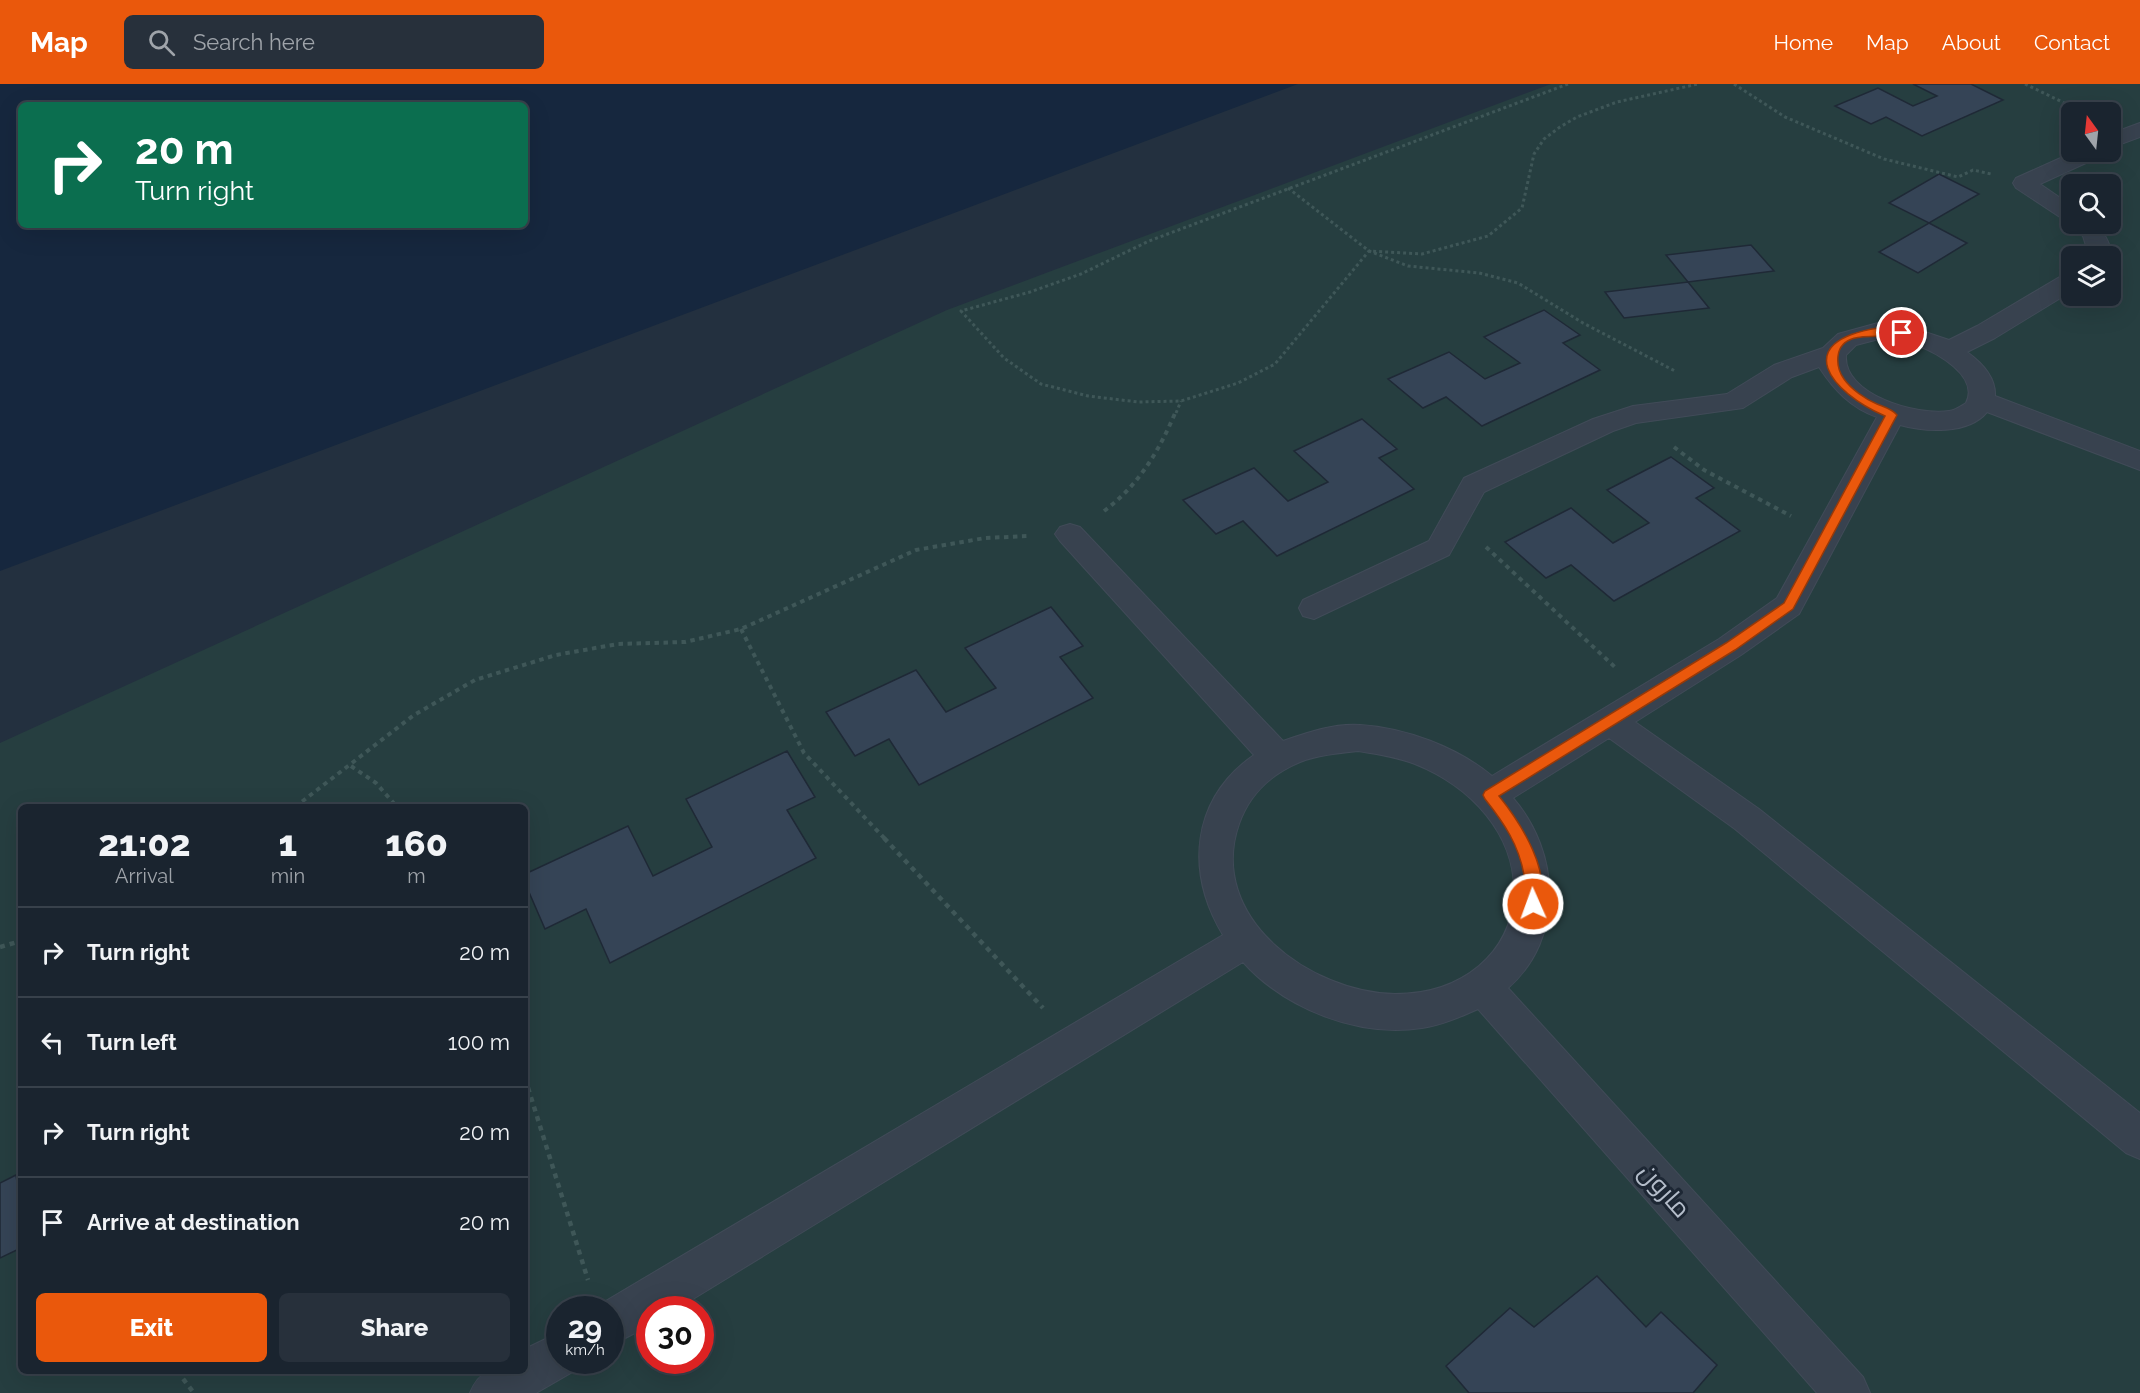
<!DOCTYPE html>
<meta charset="utf-8">
<style>
body{margin:0;font-family:Raleway,Cairo,sans-serif;background:#27303b;color:#f1f3f6;height:100vh;display:flex;flex-direction:column;font-size:22px;white-space:nowrap}
*{box-sizing:border-box;margin:0}
p{font-size:20px;color:#9fa4aa}
.icon{flex:none;width:33px;height:33px;fill:none;stroke:currentColor;stroke-width:2;stroke-linecap:round;stroke-linejoin:round}
.map{position:relative;flex:1;overflow:hidden}
.panel{position:absolute;left:18px;top:720px;width:510px;height:570px;display:flex;flex-direction:column;background:#1a242f;border-radius:9px;box-shadow:0 6px 24px #0002,0 0 0 2px #38414b}
.panel>*{flex:none}
.hud{position:absolute;left:18px;top:18px;width:510px;height:126px;border-radius:9px;box-shadow:0 6px 24px #0002,0 0 0 2px #38414b;background:#0b6e4f;color:#fff;overflow:hidden}
.needle{width:39px;rotate:345deg}
.tools{position:absolute;left:2061px;top:18px;display:grid;gap:12px}
.tools a{display:grid;place-items:center;width:60px;height:60px;border-radius:9px;background:#1a242f;box-shadow:0 6px 24px #0002,0 0 0 2px #38414b;font-size:30px}
.speed{position:absolute;left:546px;top:1212px;display:flex;gap:12px;font-size:30px;font-weight:700;text-align:center}
.speed>*{display:grid;place-content:center;width:78px;height:78px;border-radius:50%;background:#1a242f;box-shadow:0 6px 24px #0002,0 0 0 2px #38414b;line-height:1}
.speed small{font-size:15px;font-weight:400}
.speed .limit{border:9px solid #d22;background:#fff;color:#111}
.pin{position:absolute;display:grid;place-items:center;width:51px;height:51px;color:#fff;margin:-26px;border:3px solid #fff;border-radius:50%;box-shadow:0 2px 6px #0007}
.me{position:absolute;width:66px;margin:-33px;rotate:358deg;stroke-linejoin:round;filter:drop-shadow(0 0 4px #0008)}
.turn{display:flex;align-items:center;gap:21px;height:126px;padding:0 18px;font-size:27px}
.turn .icon{width:78px;height:78px;stroke-width:2.5}
.turn b{display:block;font-size:42px;line-height:51px}
.eta{display:flex;justify-content:space-evenly;align-items:center;height:102px;text-align:center}
.eta b{font-size:36px;font-weight:800;line-height:42px}
.button{display:flex;gap:12px;margin-top:auto;padding:12px 18px}
.button a{flex:1;height:69px;border-radius:9px;background:#ea580c;color:#fff;font-size:24px;font-weight:800;line-height:69px;text-align:center}
.button a+a{background:#27303b;color:#f1f3f6}
ul{padding:0;list-style:none}
li{display:flex;align-items:center;gap:18px;height:90px;padding:0 18px;border-top:2px solid #38414b}
li div{flex:1}
li b{display:block;font-size:22px}
li em{font-style:normal}
header{display:flex;align-items:center;gap:36px;box-sizing:border-box;height:84px;padding:0 30px;background:#ea580c;color:#fff}
header strong{font-size:28px}
nav{display:flex;gap:33px;margin-inline-start:auto;font-size:21px}
.search{width:420px;height:54px;background:#27303b;display:flex;align-items:center;gap:15px;box-sizing:border-box;padding:0 21px;border-radius:9px;color:#9fa4aa;font-size:22px}
.map>svg:first-child{display:block}
.green{fill:#263e40;fill-rule:evenodd}
.water{fill:#16273e;fill-rule:evenodd}
.building{fill:#354456;stroke:#1f2936;stroke-width:1.5}
.lines{fill:none;stroke-linecap:round;stroke-linejoin:round}
.minor-casing{stroke:#414b58;stroke-width:2}
.path-far2{stroke:#3f5758;stroke-width:3;stroke-dasharray:3 3;stroke-linecap:butt}
.path-far1{stroke:#3f5758;stroke-width:4;stroke-dasharray:4.5 4.5;stroke-linecap:butt}
.path{stroke:#3f5758;stroke-width:4.5;stroke-dasharray:5 5;stroke-linecap:butt}
.minor{fill:#38424f;fill-rule:evenodd}
.route{fill:#ea580c;stroke:#983908;stroke-width:1.5}
.labels{text-anchor:middle;stroke-width:6;stroke-linejoin:round;paint-order:stroke}
.near-street-label{font-size:26px;fill:#b4bdca;stroke:#1d2734}
</style>
<header>
<strong>Map</strong>
<div class="search"><svg class="icon" aria-label="search" viewBox="0 0 24 24"><circle cx="10" cy="10" r="6"/><path d="M15 15l6 6"/></svg>Search here</div>
<nav><a>Home</a><a>Map</a><a>About</a><a>Contact</a></nav>
</header>
<div class="map">
<svg width="2140" height="1309" viewBox="0 0 2140 1309">
<rect width="100%" height="100%" fill="#23303f"/>
<!-- green -->
<path class="green" d="M1551,0H2140V1309H0V659L947,226ZM2072,28H2110V68H2072ZM2072,100H2110V140H2072ZM2072,172H2110V212H2072ZM21,723H525V1287H21ZM560,1226H610V1276H560ZM650,1226H700V1276H650Z"/>
<!-- water -->
<path class="water" d="M0,0H1298L0,487ZM21,21H525V141H21Z"/>
<!-- building -->
<g class="building">
<path d="M1913,0H1971L2003,16L1922,52L1886,33L1871,40L1835,22L1878,4L1913,22L1937,12Z"/>
<path d="M1939,90L1979,110L1929,139L1889,119Z"/>
<path d="M1929,139L1967,159L1918,189L1879,168Z"/>
<path d="M1751,161L1774,187L1688,198L1666,171Z"/>
<path d="M1688,198L1709,224L1624,234L1605,208Z"/>
<path d="M1544,226L1580,251L1563,259L1600,286L1482,342L1446,313L1423,324L1388,295L1449,268L1485,295L1520,279L1484,253Z"/>
<path d="M1362,335L1397,365L1379,374L1414,405L1277,472L1243,437L1216,450L1183,416L1254,384L1288,417L1328,398L1294,367Z"/>
<path d="M1671,373L1714,404L1696,414L1740,447L1614,517L1571,481L1546,494L1505,458L1571,424L1613,459L1649,439L1607,406Z"/>
<path d="M1051,523L1083,562L1060,573L1093,614L919,701L889,655L855,672L826,628L916,586L946,628L996,604L965,564Z"/>
<path d="M787,667L815,713L787,726L816,774L610,879L586,825L545,845L525,799V790L628,742L653,792L712,763L686,715Z"/>
<path d="M16,1091L21,1125V1164L0,1174V1099Z"/>
<path d="M1597,1192L1646,1243L1661,1228L1717,1281L1693,1309H1469L1446,1282L1510,1224L1534,1243Z"/>
</g>
<g class="lines">
<!-- minor casing -->
<g class="minor-casing">
<g id="minor">
<path d="M2140,39V53L2110,64V50Z"/>
<path d="M2074,68H2102L2099,73L2040,100L2072,122V140C2098,140 2101,139 2111,165L2107,172H2083L2087,165L2083,152L2072,145L2069,139L2016,104L2013,99L2016,94Z"/>
<path d="M2072,189V207L1995,254L1967,268C1981,278 1996,293 1995,312L2140,367V386L1987,328C1968,351 1925,348 1900,341L1799,530L1741,571L1635,638L1759,725L2140,1029V1075L2126,1069L1735,745L1609,654L1513,714C1560,768 1565,854 1508,904L1863,1293L1870,1309H1817L1478,925C1460,933 1442,941 1422,944C1359,954 1285,925 1243,878L675,1226H650V1241L610,1262V1226L594,1224L1223,851C1185,788 1191,715 1254,671L1060,457L1055,450L1060,443L1070,440L1080,443L1283,657C1306,649 1334,639 1360,641C1406,644 1457,663 1492,692L1719,555L1777,514L1877,333C1851,324 1834,306 1819,283L1792,293L1743,324L1636,339L1613,347L1484,408L1449,471L1314,535L1303,532L1299,524L1303,516L1429,457L1464,394L1593,335L1633,322L1727,310L1774,281L1823,264L1838,250L1878,239L1916,245L1949,256L1977,242L2063,191ZM1879,255C1891,256 1904,257 1916,261C1936,268 1980,292 1966,319C1961,322 1956,326 1949,327C1917,332 1843,311 1846,271L1856,261ZM1358,667C1377,670 1397,673 1415,680C1470,702 1517,750 1514,812C1512,841 1501,863 1479,882C1455,902 1427,910 1395,910C1312,909 1206,834 1239,740C1249,711 1271,690 1300,678C1318,671 1339,669 1358,667Z"/>
<path d="M560,1248V1276H580L576,1286L536,1309H470C483,1279 497,1287 525,1287V1265Z"/>
</g>
</g>
<!-- path-far2 -->
<g class="path-far2">
<path d="M1568,0L1149,157L1081,190L1030,208L961,227L1004,274L1041,300L1088,312L1138,318L1181,317L1238,299L1275,280L1369,167L1422,170L1488,152L1522,124L1534,70L1544,55L1560,43L1577,33L1617,18L1698,0"/>
<path d="M1734,0L1785,33L1884,75L1958,93L1973,86L1991,90"/>
<path d="M2025,0L2083,28"/>
<path d="M1288,104L1369,167L1408,182L1479,189L1518,199L1583,239L1675,287"/>
<path d="M1176,329L1181,317"/>
</g>
<!-- path-far1 -->
<g class="path-far1">
<path d="M1674,363L1704,386L1791,432"/>
<path d="M1104,427C1139,401 1159,367 1176,327"/>
<path d="M1486,463L1617,585"/>
<path d="M741,545L804,669L885,755"/>
<path d="M351,682L376,699L397,723"/>
<path d="M295,723L414,631L475,596L556,571L618,560L685,558L741,545L916,466L985,454L1029,452"/>
</g>
<!-- path -->
<g class="path">
<path d="M884,754L1043,924"/>
<path d="M0,863L21,857"/>
<path d="M525,994L588,1196"/>
<path d="M177,1287L194,1309"/>
</g>
<!-- minor -->
<use href="#minor" class="minor"/>
</g>
<!-- route -->
<path class="route" d="M1878,244L1902,246L1907,249C1895,259 1842,240 1838,272C1837,280 1839,288 1844,295C1851,305 1865,315 1877,320C1884,323 1892,325 1897,331L1793,525L1735,566L1499,712C1520,738 1554,790 1538,825L1533,827L1527,825C1523,815 1526,802 1524,791C1519,761 1504,739 1485,715L1483,711L1485,707L1726,559L1784,519L1885,332C1830,308 1790,258 1878,244Z"/>
<g class="labels">
<!-- near-street labels -->
<g class="near-street-label">
<text transform="translate(1665 1106) rotate(48)" y="9">مارون</text>
</g>
</g>
</svg>
<div class="tools">
<a><svg class="needle" viewBox="-14 -14 28 28"><path d="M0-13l5 13h-10z" fill="#e53935"/><path d="M0 13l5-13h-10z" fill="#9fa4aa"/></svg></a>
<a><svg class="icon" aria-label="search" viewBox="0 0 24 24"><circle cx="10" cy="10" r="6"/><path d="M15 15l6 6"/></svg></a>
<a><svg class="icon" aria-label="layers" viewBox="0 0 24 24"><path d="M12 4l9 5-9 5-9-5zM3 14l9 5 9-5"/></svg></a>
</div>
<div class="speed"><div>29<small>km/h</small></div><div class="limit">30</div></div>
<div class="pin" style="left:1902px;top:249px;background:#d93025"><svg class="icon" aria-label="arrive" viewBox="0 0 24 24"><path d="M6 21V4h12l-3 4 3 4H6"/></svg></div>
<svg class="me" style="left:1533px;top:820px" viewBox="-20 -20 40 40"><circle r="17" fill="#ea580c" stroke="#fff" stroke-width="3"/><path d="M0-11L8 9 0 5-8 9z" fill="#fff"/></svg>
<div class="hud">
<div class="turn"><svg class="icon" aria-label="right" viewBox="0 0 24 24"><path d="M7 20v-9h11M14 6l5 5-5 5"/></svg><div><b>20 m</b>Turn right</div></div>
</div>
<section class="panel">
<div class="eta">
<div><b>21:02</b><p>Arrival</p></div>
<div><b>1</b><p>min</p></div>
<div><b>160</b><p>m</p></div>
</div>
<ul>
<li><svg class="icon" aria-label="right" viewBox="0 0 24 24"><path d="M7 20v-9h11M14 6l5 5-5 5"/></svg><div><b>Turn right</b></div><em>20 m</em></li>
<li><svg class="icon" aria-label="left" viewBox="0 0 24 24"><path d="M17 20v-9H6M10 6l-5 5 5 5"/></svg><div><b>Turn left</b></div><em>100 m</em></li>
<li><svg class="icon" aria-label="right" viewBox="0 0 24 24"><path d="M7 20v-9h11M14 6l5 5-5 5"/></svg><div><b>Turn right</b></div><em>20 m</em></li>
<li><svg class="icon" aria-label="arrive" viewBox="0 0 24 24"><path d="M6 21V4h12l-3 4 3 4H6"/></svg><div><b>Arrive at destination</b></div><em>20 m</em></li>
</ul>
<div class="button"><a>Exit</a><a>Share</a></div>
</section>
</div>
